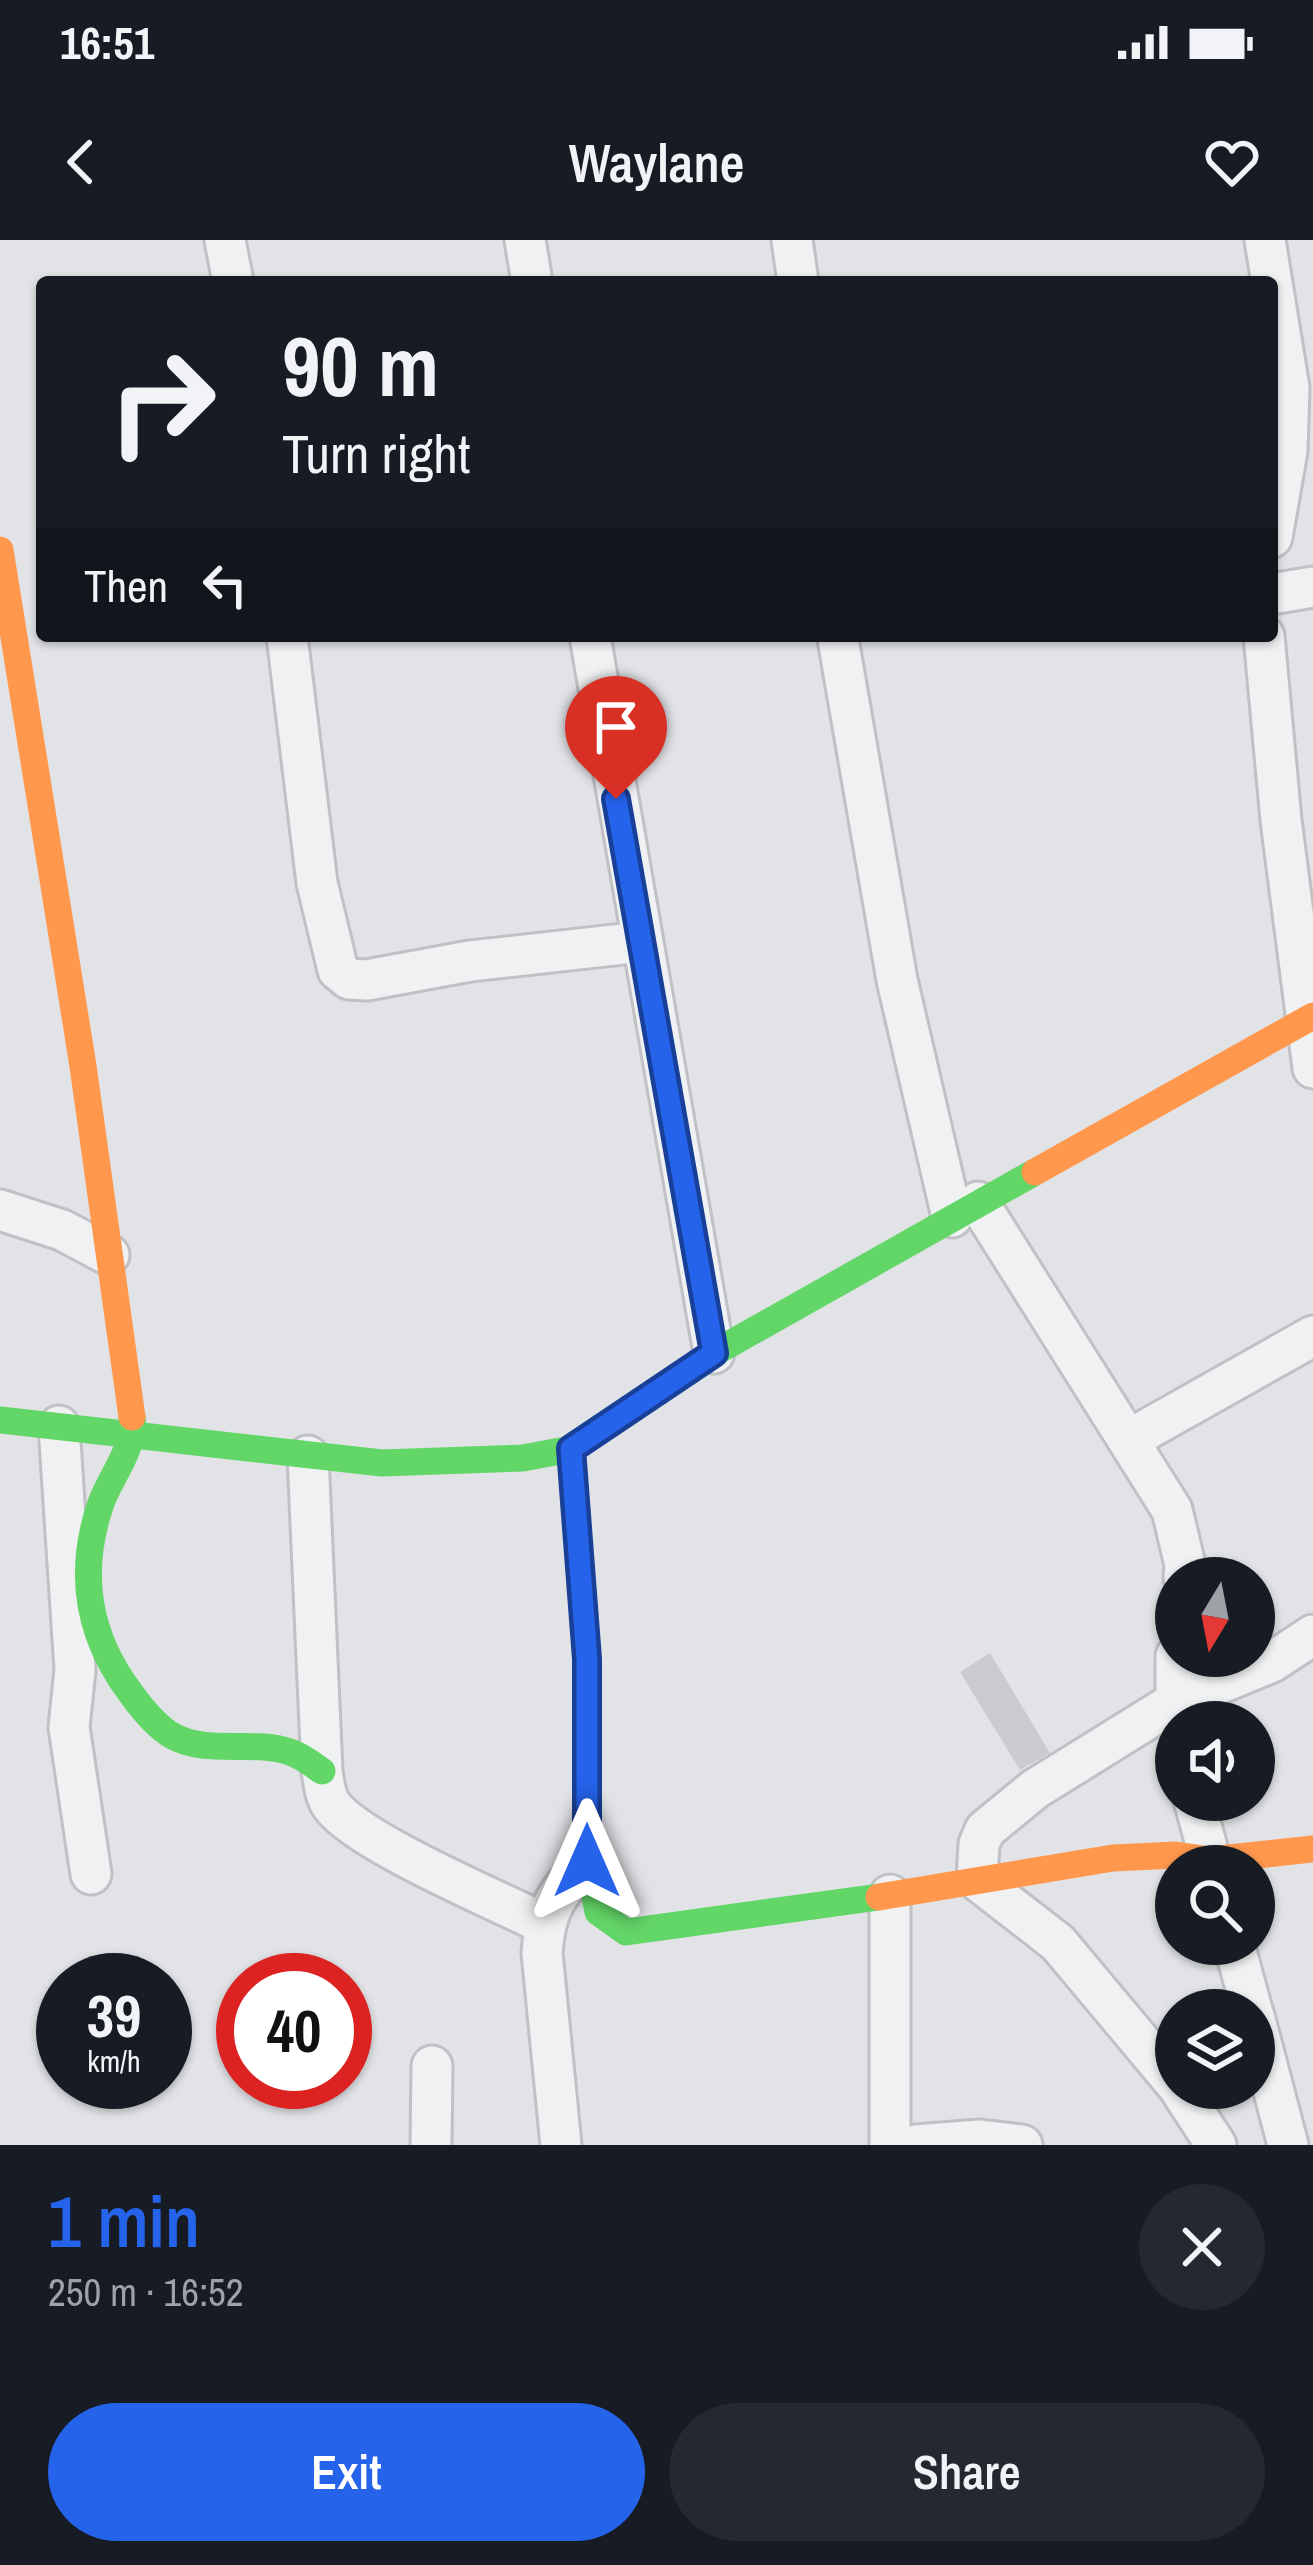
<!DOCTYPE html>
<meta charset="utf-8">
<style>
body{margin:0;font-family:"Archivo Narrow",sans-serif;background:#242831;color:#f1f3f6;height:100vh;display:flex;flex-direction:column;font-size:45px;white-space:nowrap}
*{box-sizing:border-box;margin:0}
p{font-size:39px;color:#9ea1a6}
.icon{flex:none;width:66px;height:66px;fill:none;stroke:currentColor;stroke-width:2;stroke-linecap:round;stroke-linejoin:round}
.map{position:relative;height:1905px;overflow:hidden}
.drawer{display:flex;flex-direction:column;background:#171b24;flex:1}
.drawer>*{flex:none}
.hud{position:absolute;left:36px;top:36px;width:1242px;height:366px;border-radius:12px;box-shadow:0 3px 9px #0004;background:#171b24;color:#f1f3f6;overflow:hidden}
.needle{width:78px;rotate:190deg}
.buttons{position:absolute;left:1155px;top:1317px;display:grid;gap:24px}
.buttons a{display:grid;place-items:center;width:120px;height:120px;border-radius:50%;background:#171b24;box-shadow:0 3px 9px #0004;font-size:60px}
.speed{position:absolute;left:36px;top:1713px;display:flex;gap:24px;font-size:60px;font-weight:700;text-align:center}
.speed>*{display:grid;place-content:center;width:156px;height:156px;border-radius:50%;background:#171b24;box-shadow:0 3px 9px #0004;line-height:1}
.speed small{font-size:30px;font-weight:400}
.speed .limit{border:18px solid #d22;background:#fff;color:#111}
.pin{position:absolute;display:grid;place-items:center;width:102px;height:102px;color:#fff;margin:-123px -51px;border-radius:50% 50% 50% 0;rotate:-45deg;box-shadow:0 0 12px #0007}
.pin .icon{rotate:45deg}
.me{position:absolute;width:132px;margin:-66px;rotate:0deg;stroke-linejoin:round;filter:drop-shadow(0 0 9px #0008)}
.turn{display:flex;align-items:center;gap:42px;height:252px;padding:0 48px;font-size:54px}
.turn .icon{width:156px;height:156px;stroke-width:2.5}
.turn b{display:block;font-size:84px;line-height:102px}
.then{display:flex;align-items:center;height:114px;padding:0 48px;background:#0003;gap:24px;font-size:45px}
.round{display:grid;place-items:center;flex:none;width:126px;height:126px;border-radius:63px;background:#242831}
.headline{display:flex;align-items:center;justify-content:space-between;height:204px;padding:0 48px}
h1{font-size:72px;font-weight:600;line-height:90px;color:#2563eb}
.action{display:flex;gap:24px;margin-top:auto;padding:24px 48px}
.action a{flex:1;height:138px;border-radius:72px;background:#2563eb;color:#fff;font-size:48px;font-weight:600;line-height:138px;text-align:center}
.action a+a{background:#242831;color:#f1f3f6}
.status{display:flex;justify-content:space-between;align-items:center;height:84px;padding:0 60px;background:#171b24;direction:ltr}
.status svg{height:33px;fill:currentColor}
header{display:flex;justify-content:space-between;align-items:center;height:156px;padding:0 48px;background:#171b24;font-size:54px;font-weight:600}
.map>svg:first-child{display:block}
.building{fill:#c9cbce}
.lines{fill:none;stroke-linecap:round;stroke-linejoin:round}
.street-casing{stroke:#bfc1c4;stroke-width:45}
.street{stroke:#f0f1f2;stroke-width:39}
.fast{stroke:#63d668;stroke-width:27}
.slow{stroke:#ff974d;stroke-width:27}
.route-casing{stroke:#184099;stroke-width:30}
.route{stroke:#2563eb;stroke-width:21}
</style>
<div class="status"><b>16:51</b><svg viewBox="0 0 49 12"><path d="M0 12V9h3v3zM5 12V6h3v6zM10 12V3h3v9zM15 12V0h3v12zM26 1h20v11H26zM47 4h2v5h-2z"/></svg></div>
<header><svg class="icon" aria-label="back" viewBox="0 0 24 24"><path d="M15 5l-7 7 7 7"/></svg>Waylane<svg class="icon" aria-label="heart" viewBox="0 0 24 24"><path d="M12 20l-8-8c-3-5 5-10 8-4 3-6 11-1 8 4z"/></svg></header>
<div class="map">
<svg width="1313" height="1905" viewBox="0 0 1313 1905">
<rect width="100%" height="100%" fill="#e1e3e6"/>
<!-- building -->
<path class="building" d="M990,1413L1050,1513L1020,1530L960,1432Z"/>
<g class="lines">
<!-- street casing -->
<g class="street-casing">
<g id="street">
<path d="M225,0L233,42"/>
<path d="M525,0L532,42"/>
<path d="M792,0L798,42"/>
<path d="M1265,0L1289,148L1287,211L1272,297"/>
<path d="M1272,354L1313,347"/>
<path d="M287,396L317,643L338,730L349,739L367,740L470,721L641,702"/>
<path d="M590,396L714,1113"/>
<path d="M1264,396L1281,580L1313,828"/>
<path d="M838,399L897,740L952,977"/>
<path d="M978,962L1172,1270L1185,1325L1184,1338"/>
<path d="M0,970L62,990L109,1015"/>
<path d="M59,1186L75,1430L69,1487L91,1634"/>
<path d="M1130,1199L1313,1096"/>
<path d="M308,1216L322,1531C324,1543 325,1557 332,1566C360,1603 497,1660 544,1684"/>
<path d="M1176,1482V1416"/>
<path d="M1194,1560L1212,1626"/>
<path d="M1234,1704L1252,1770"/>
<path d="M1254,1776L1288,1905"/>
<path d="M1176,1844L1058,1703L977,1640L979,1604L985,1590L1035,1549L1175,1462L1272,1422L1313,1395"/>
<path d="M1179,1848L1216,1905"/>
<path d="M431,1905L432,1826"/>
<path d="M561,1905L542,1713C545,1668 557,1653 588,1621"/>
<path d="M890,1905V1655"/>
<path d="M916,1905L980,1900L1022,1905"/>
</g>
</g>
<!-- street -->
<use href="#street" class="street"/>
<!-- fast -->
<g class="fast">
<path d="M132,1177C136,1206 111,1236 101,1263C77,1333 87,1396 132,1455C143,1470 155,1485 171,1495C207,1516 252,1499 290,1512C302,1516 312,1524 322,1531"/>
<path d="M0,1180L382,1223L523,1218L571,1209L714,1113L1035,932"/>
<path d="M571,1209L587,1419L588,1621L598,1672L626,1692L879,1657"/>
</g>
<!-- slow -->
<g class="slow">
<path d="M0,310L83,826L132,1177"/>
<path d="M1035,932L1313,776"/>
<path d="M879,1657L1113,1618L1175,1615L1210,1620L1313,1609"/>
</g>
</g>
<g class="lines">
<!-- route casing -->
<g class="route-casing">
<path id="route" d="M587,1621V1419L571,1209L714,1113L616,559"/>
</g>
<!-- route -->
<use href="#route" class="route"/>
</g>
</svg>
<div class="buttons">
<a><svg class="needle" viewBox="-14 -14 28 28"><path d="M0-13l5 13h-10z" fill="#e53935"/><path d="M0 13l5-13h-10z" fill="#9ea1a6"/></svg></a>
<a><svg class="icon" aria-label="sound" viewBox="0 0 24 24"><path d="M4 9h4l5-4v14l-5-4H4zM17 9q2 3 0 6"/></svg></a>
<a><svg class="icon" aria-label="search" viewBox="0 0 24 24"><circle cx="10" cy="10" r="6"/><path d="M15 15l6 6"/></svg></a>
<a><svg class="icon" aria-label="layers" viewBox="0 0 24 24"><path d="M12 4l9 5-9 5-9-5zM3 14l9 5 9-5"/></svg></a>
</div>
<div class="speed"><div>39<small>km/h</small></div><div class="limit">40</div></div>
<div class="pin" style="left:616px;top:559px;background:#d93025"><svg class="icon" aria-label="arrive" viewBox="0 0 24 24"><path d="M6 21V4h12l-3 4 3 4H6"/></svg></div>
<svg class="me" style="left:587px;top:1621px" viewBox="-20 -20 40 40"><path d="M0-17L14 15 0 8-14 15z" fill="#2563eb" stroke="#fff" stroke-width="4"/></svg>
<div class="hud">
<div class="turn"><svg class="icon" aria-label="right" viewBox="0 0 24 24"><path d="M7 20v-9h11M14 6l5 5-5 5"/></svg><div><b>90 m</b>Turn right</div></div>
<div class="then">Then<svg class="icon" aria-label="left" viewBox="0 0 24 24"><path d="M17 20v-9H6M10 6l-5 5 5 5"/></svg></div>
</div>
</div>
<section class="drawer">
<div class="headline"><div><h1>1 min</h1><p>250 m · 16:52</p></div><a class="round"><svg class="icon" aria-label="close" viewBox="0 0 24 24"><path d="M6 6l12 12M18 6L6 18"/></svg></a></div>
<div class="action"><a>Exit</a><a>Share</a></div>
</section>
